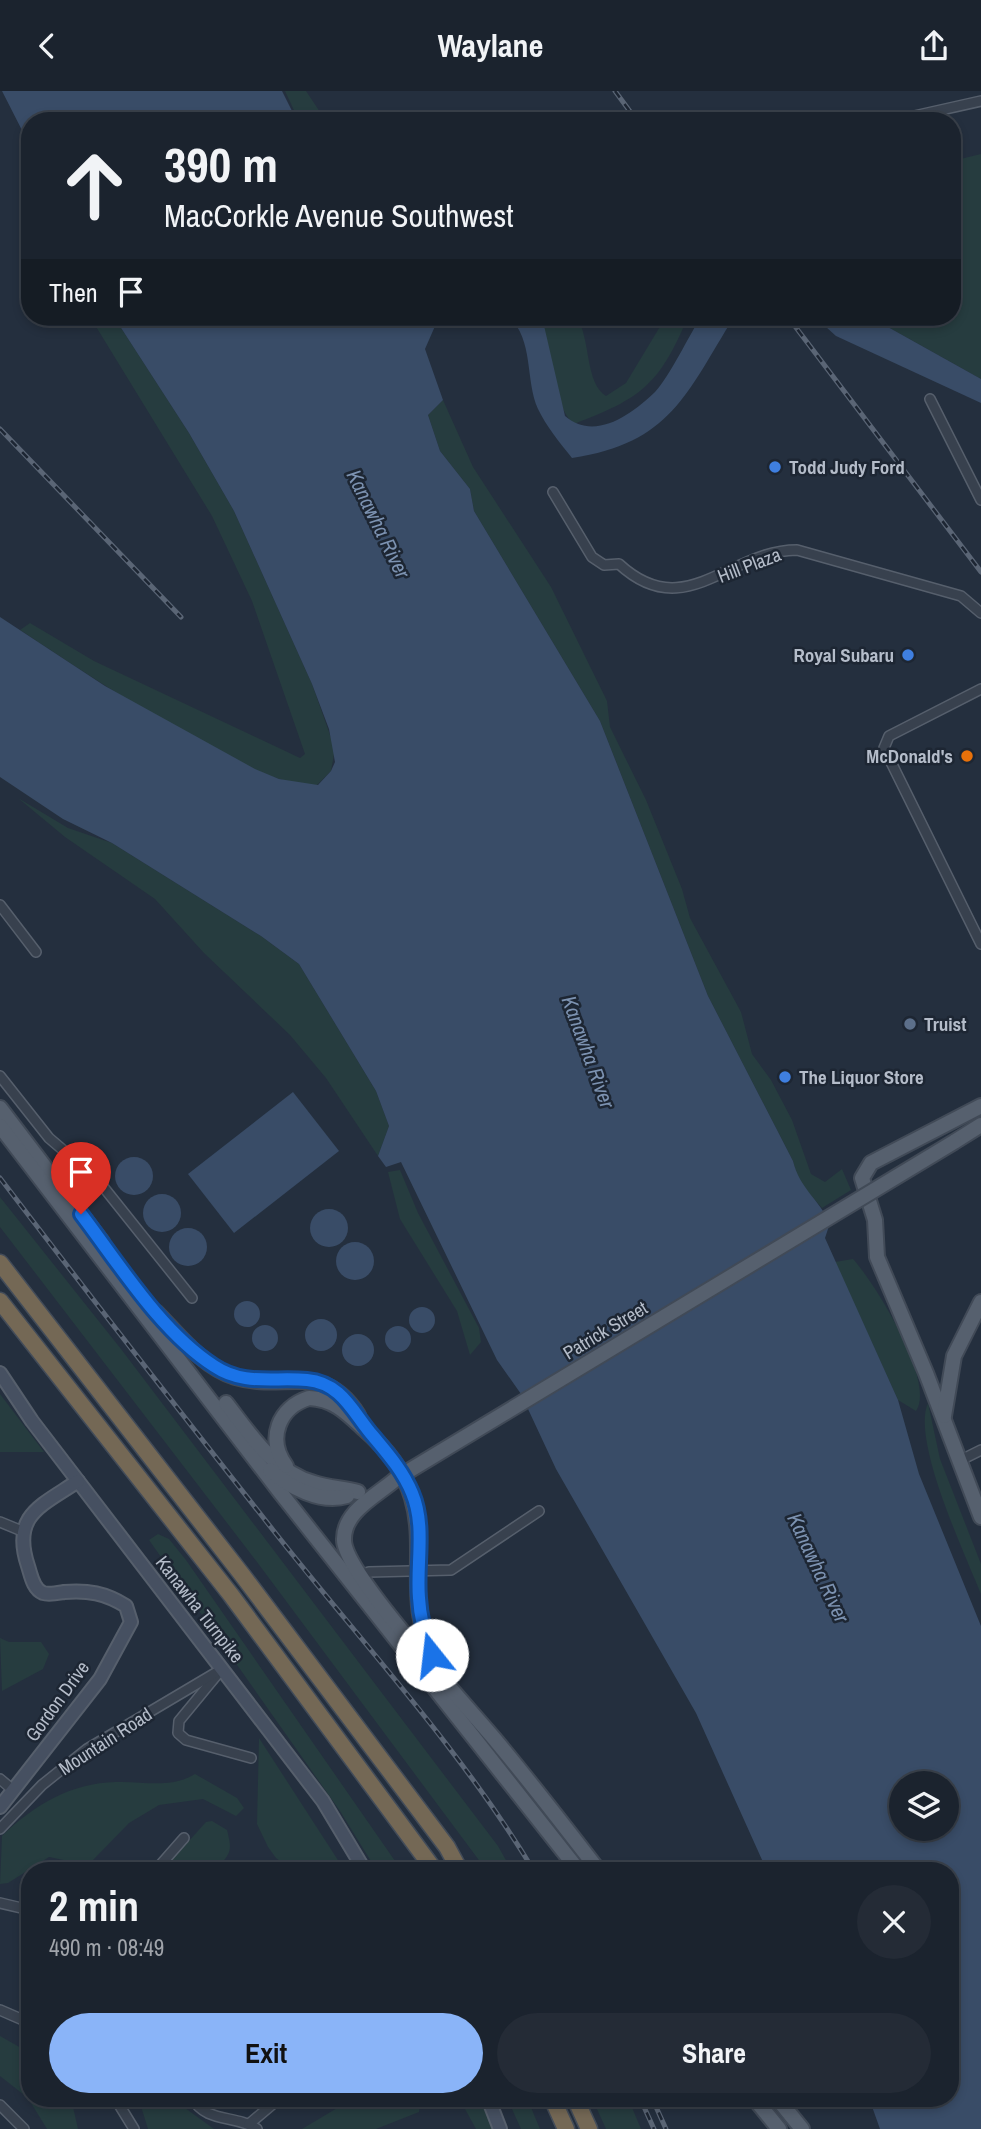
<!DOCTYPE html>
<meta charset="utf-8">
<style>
body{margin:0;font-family:"Archivo Narrow",sans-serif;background:#242b36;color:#f1f3f6;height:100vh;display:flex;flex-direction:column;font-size:26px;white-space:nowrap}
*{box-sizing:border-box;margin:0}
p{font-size:23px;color:#a0a4aa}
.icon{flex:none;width:38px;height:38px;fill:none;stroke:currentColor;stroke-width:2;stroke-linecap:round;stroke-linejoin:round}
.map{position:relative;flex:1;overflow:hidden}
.panel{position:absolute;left:21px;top:1771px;width:938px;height:245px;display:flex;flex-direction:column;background:#1b232e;border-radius:28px;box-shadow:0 4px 10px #0003,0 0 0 2px #39404a}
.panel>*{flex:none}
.banner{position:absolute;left:21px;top:21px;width:940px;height:214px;border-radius:28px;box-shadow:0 4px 10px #0003,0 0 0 2px #39404a;background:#1b232e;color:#f1f3f6;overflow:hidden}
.tools{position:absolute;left:889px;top:1680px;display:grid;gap:14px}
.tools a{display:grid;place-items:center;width:70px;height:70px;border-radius:50%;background:#1b232e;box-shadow:0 4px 10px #0003,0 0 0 2px #39404a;font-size:35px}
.pin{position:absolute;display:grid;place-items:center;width:60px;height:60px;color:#fff;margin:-72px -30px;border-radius:50% 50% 50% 0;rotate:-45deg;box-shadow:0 0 7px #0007}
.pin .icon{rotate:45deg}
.me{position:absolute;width:77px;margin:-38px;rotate:344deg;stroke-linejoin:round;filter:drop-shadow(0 0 5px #0008)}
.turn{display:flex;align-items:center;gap:24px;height:147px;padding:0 28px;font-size:32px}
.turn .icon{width:91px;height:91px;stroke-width:2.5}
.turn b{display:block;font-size:49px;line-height:60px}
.then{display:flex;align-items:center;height:66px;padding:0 28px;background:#0003;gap:14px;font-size:26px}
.round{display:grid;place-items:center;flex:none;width:74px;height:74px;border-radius:37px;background:#242b36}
.overview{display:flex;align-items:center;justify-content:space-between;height:119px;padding:0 28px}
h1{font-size:42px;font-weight:800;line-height:52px}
.action{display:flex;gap:14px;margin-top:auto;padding:14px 28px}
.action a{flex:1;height:80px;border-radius:42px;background:#8ab4f8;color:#111;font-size:28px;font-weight:800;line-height:80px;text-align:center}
.action a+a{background:#242b36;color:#f1f3f6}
header{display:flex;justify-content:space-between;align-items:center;height:91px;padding:0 28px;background:#1b232e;font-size:32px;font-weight:800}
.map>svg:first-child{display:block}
.green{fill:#263c3f}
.water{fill:#394c67;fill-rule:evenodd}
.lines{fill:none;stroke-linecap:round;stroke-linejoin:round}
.street-casing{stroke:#565f6c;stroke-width:12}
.secondary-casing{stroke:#565f6c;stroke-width:16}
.primary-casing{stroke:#414a57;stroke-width:18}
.highway-casing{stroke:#434c59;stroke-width:19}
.street{stroke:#38414e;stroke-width:9}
.secondary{stroke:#465061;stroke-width:12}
.primary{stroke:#56606e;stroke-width:14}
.highway{stroke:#746855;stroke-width:16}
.rail-casing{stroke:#5a6575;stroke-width:5}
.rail{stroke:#1d2633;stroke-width:2.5;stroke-dasharray:8;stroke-linecap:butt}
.primary-bridge-casing{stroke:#414a57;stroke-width:18;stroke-linecap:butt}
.primary-bridge{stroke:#56606e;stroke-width:14}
.route-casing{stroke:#114b97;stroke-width:18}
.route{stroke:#1a73e8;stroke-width:12}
.shop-dot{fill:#3f7fe0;stroke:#1d2633;stroke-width:2.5}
.food-dot{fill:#e8710a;stroke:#1d2633;stroke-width:2.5}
.service-dot{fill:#5c6f8a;stroke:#1d2633;stroke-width:2.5}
.labels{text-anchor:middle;stroke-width:5;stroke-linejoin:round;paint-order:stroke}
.poi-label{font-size:19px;font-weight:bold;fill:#b4bcc9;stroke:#1d2633;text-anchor:start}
.street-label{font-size:19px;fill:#b4bcc9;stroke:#1d2633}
.water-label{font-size:21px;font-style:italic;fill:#7c92b1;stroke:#1d2633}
</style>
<header><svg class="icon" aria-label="back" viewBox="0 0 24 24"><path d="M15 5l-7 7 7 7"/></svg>Waylane<svg class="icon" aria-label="share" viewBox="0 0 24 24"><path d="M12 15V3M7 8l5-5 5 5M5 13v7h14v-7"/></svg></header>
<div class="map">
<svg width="981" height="2038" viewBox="0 0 981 2038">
<rect width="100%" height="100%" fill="#242f3e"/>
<!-- green -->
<g class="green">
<path d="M285,0H306L326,30H299Z"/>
<path d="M981,63V288L870,226H952V70Z"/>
<path d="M107,226H114L189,342L234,420L312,593L335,658L331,680L317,694C257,701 76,575 20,539L30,532L94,570L300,667L305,663L252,510L212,425L95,234Z"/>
<path d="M542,226H577C591,250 585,292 606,305L626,292L664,229L668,226H688C659,294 642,307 574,333C552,314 548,255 542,226Z"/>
<path d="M443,309L473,376L551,496L607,610L610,636L646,709L682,798L690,827L741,921L752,963L771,989L792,1029L811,1083L825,1091L842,1078L851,1099L822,1117L798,1090L793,1070L708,905L600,630L474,420L470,398L440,360L428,324Z"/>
<path d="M18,707L68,737L112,752L261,845L299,873L376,1000L389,1035L378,1065L326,987L290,944L204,862L155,808L65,746Z"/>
<path d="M400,1079L418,1122L479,1237L481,1251L470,1264L457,1220L400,1128L388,1081Z"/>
<path d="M0,1106L121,1258L498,1755L512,1780H487L257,1471L0,1136Z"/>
<path d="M853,1168C875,1192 936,1291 916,1320L898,1309L835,1171Z"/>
<path d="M0,1303L3,1307L44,1361H0Z"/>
<path d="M928,1312L940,1368L981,1473V1503C965,1463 911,1349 928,1312Z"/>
<path d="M158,1443L169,1448L186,1469L402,1780H377L340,1720L149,1449Z"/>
<path d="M0,1547L9,1551H41L49,1563L43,1578L2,1600Z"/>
<path d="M259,1647L345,1780H294L276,1767L268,1756L257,1733Z"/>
<path d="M195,1683L237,1707L244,1717L236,1725L203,1708L159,1714L129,1732L93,1769L83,1773L49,1766L8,1792L0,1793L2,1745C34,1714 71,1692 116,1691C144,1690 171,1698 195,1683Z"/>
<path d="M212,1730L227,1739C233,1762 230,1762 215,1780H162L206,1731Z"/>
<path d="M0,1945L30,1962V2007H71L78,2038H47L28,2007L0,1985Z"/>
<path d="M143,2007H179L185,2017L214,2038H148L140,2012Z"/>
<path d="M354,2007H421L419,2021L376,2038H302Z"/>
<path d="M459,2007H483L495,2038H476Z"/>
<path d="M507,2007H527L540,2038H521Z"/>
<path d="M592,2007H628L641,2038H606Z"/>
</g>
<!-- water -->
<g class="water">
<path d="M2,0H282L297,30H30V55Z"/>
<path d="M114,226H439L425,258L443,309L428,324L440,360L470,398L474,420L600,630L708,905L793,1070C800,1098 818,1107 830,1132L825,1147L898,1309L919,1383L981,1535V2038H880L869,2007H950V1780H767L696,1622L556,1378L521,1303L497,1269L401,1071L386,1076L378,1065L389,1035L376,1000L299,873L261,845L112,752L63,728L0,686V526L105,595L255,678L279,688L318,694L331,680L335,671L329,638L312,593L234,420L189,342ZM901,1692H947V1738H901Z"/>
<path d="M509,226H542L565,325C595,351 632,323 655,301C670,285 688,246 701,226H734C686,303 671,352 572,367C560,352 546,335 538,318C525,289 534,249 509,226Z"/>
<path d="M815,226H870L981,288V312L836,245Z"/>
<path d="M293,1001L339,1060L234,1142L188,1083Z"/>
<circle cx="134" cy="1085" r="19"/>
<circle cx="162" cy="1122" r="19"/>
<circle cx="329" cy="1137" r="19"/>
<circle cx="188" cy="1156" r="19"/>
<circle cx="355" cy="1170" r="19"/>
<circle cx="247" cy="1223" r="13"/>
<circle cx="422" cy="1229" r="13"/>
<circle cx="321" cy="1244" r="16"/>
<circle cx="265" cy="1247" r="13"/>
<circle cx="398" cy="1248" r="13"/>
<circle cx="358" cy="1259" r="16"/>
</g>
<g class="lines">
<!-- street casing -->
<g class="street-casing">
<g id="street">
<path d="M892,30L981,10"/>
<path d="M930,308L981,409"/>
<path d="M553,401L592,466L604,474L619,473C685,534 729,459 797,459L961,505L981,522"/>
<path d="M981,598L889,645L884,657L981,853"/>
<path d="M0,814L36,861"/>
<path d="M0,985L49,1047L97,1088L192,1207"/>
<path d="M959,1370L981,1359"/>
<path d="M0,1431L22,1440"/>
<path d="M356,1485L369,1481L451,1479L539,1420"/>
<path d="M221,1579L179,1630L178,1642L186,1649L251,1667"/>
<path d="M0,1688L13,1699"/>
<path d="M0,1738L42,1694L87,1658L222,1578"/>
<path d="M155,1780L184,1747"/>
<path d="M0,1812L30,1819"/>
<path d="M0,1919L30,1932"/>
<path d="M115,2007L134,2038"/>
<path d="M192,2007C207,2033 235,2023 257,2038"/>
<path d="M0,2014L24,2038"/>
<path d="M249,2033L280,2007"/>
</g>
</g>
<!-- secondary casing -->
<g class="secondary-casing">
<g id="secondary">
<path d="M0,1282L32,1330L323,1710L365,1780"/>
<path d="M0,1716L100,1588L131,1531L126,1515C105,1502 88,1499 64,1501C58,1502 49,1504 43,1502C33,1498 31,1484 28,1475C11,1424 41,1415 78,1390"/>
<path d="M488,2007L500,2038"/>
</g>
</g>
<!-- primary casing -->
<g class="primary-casing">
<g id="primary">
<path d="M981,1015L871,1072L862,1087L875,1129L877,1166L926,1282L981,1426"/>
<path d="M0,1017L102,1151"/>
<path d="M0,1035L280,1401L579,1780"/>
<path d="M954,1051L981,1034"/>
<path d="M156,1221C179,1244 203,1276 235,1286C284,1301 323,1269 358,1324"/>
<path d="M226,1312C250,1343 274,1381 314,1392C329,1397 343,1397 358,1401"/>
<path d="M944,1325L954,1265L981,1211"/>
<path d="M286,1375C266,1348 279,1316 309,1307C334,1308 347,1322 364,1338C458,1419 390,1487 436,1572"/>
<path d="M270,1379C289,1396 321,1413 347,1405"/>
<path d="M397,1387C378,1404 343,1420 344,1449C344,1483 469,1617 497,1651C532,1693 565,1736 599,1780"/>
<path d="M754,2007L779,2038"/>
<path d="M777,2007L802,2038"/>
</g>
</g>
<!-- highway casing -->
<g class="highway-casing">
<g id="highway">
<path d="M0,1172L243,1485L447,1756L460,1780"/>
<path d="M0,1210L231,1504L435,1780"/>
<path d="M552,2007L566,2038"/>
<path d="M575,2007L589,2038"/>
</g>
</g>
<!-- street -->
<use href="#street" class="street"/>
<!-- secondary -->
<use href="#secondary" class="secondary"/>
<!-- primary -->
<use href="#primary" class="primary"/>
<!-- highway -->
<use href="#highway" class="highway"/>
<!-- rail casing -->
<g class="rail-casing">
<g id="rail">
<path d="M615,0L637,30"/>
<path d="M788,226L981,481"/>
<path d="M0,338L181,526"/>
<path d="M0,1087C90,1205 181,1322 273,1439C361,1551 460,1657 534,1780"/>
<path d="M640,2007L654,2038"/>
<path d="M652,2007L666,2038"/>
</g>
</g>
<!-- rail -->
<use href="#rail" class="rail"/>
<!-- primary-bridge casing -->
<g class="primary-bridge-casing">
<path id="primary-bridge" d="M397,1387L954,1051"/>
</g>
<!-- primary-bridge -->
<use href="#primary-bridge" class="primary-bridge"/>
</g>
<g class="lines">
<!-- route casing -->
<g class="route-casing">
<path id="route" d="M81,1123C119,1173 161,1241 214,1275C244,1295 273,1286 307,1289C342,1292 353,1322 373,1345C388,1363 403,1380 412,1402C426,1435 416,1473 419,1507C420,1527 425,1545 432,1564"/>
</g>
<!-- route -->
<use href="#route" class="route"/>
</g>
<!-- markers -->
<g class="shop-dot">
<circle cx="775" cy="376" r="7"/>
<circle cx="908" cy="564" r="7"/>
<circle cx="785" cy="986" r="7"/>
</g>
<circle class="food-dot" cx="967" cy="665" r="7"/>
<circle class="service-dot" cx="910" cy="933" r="7"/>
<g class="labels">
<!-- poi labels -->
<g class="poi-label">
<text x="789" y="383">Todd Judy Ford</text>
<text x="894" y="571" text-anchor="end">Royal Subaru</text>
<text x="953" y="672" text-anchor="end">McDonald's</text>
<text x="924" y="940">Truist</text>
<text x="799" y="993">The Liquor Store</text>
</g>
<!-- street labels -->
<g class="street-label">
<text transform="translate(749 474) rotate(-21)" y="7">Hill Plaza</text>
<text transform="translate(605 1239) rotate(-31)" y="7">Patrick Street</text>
<text transform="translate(200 1518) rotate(52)" y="7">Kanawha Turnpike</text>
<text transform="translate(57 1610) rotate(-54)" y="7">Gordon Drive</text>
<text transform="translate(105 1650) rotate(-33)" y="7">Mountain Road</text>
</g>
<!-- water labels -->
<g class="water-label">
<text transform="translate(378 433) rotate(64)" y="7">Kanawha River</text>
<text transform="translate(588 961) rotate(70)" y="7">Kanawha River</text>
<text transform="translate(818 1477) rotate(65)" y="7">Kanawha River</text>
</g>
</g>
</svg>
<div class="tools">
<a><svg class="icon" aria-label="layers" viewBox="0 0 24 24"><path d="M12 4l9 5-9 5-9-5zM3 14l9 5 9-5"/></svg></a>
</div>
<div class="pin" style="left:81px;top:1123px;background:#d93025"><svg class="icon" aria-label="arrive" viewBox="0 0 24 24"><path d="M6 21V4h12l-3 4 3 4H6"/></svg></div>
<svg class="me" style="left:432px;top:1564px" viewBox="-20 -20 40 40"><circle r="19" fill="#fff"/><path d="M0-13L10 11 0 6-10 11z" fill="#1a73e8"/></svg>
<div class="banner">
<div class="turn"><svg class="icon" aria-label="ahead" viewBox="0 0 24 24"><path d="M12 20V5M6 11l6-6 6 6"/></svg><div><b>390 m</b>MacCorkle Avenue Southwest</div></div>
<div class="then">Then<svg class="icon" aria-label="arrive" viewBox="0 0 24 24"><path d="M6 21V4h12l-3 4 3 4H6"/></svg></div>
</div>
<section class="panel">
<div class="overview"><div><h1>2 min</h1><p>490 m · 08:49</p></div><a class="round"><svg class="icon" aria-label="close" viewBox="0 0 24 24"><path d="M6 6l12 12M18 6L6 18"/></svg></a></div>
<div class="action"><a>Exit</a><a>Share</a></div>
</section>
</div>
